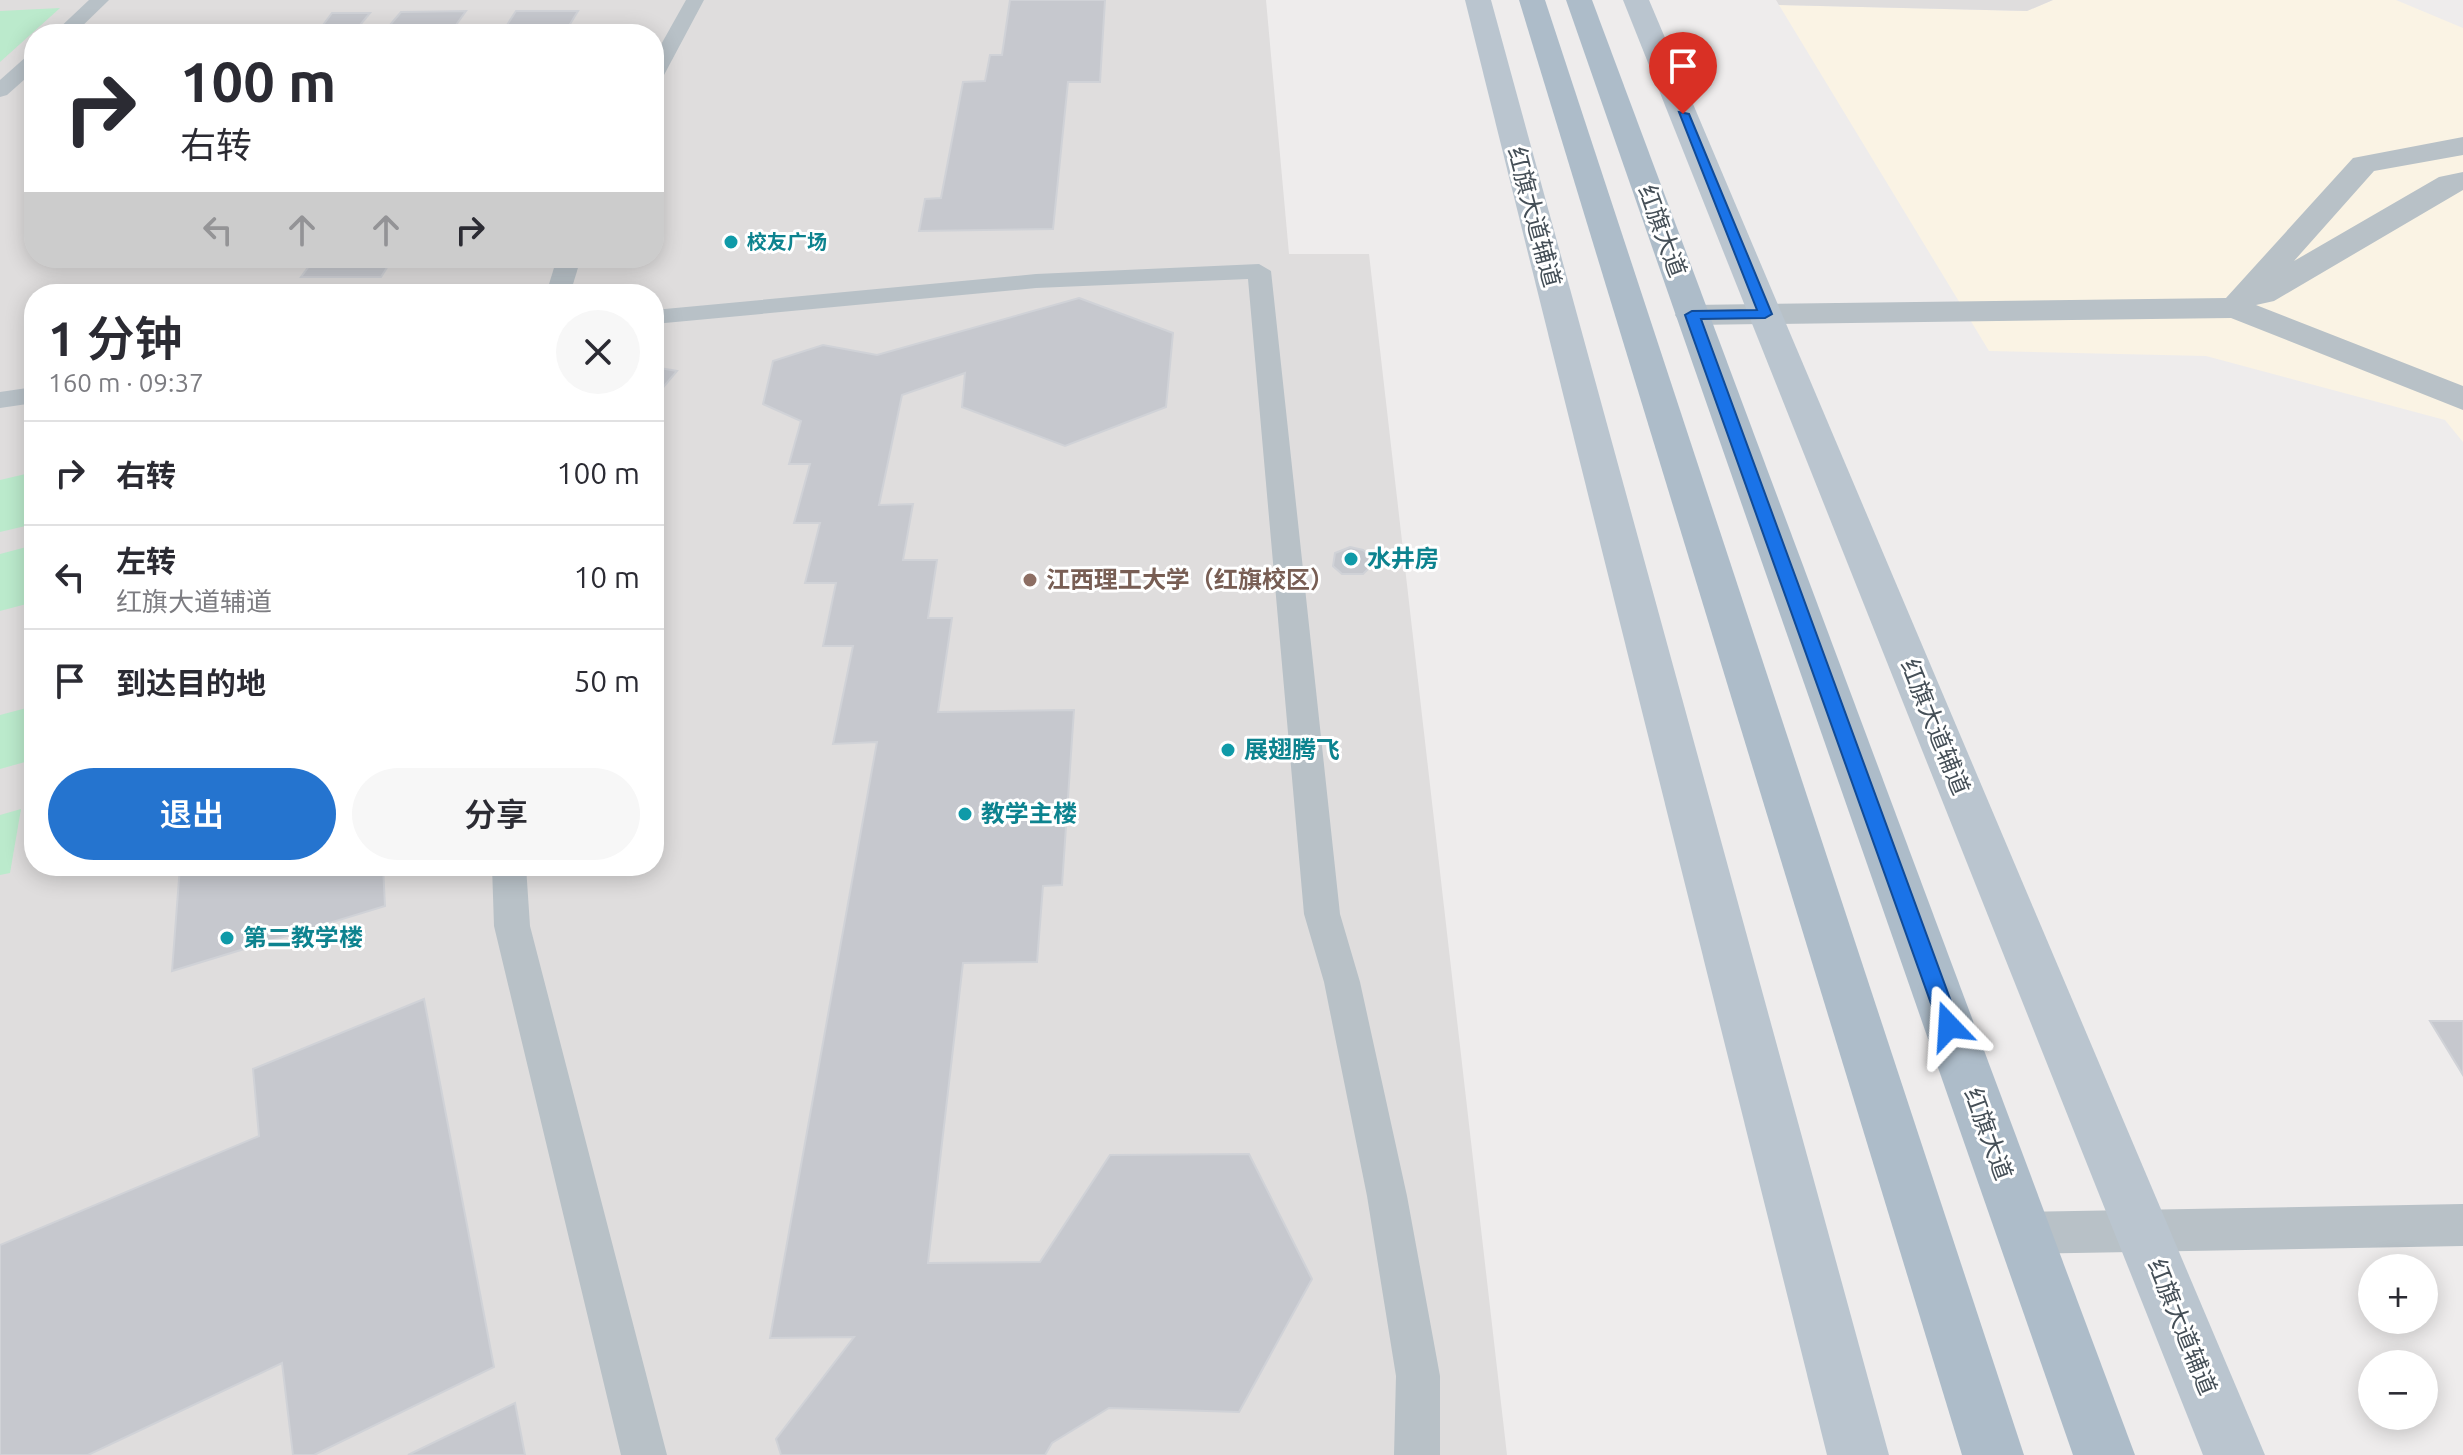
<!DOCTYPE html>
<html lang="zh">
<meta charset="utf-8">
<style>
body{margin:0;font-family:Ubuntu,"Noto Sans SC",sans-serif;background:#f7f7f7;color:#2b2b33;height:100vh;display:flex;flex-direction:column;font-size:30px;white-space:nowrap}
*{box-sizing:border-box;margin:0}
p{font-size:26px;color:#7c7c81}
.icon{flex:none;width:44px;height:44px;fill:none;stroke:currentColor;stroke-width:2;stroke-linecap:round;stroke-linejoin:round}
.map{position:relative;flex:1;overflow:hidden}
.side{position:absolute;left:24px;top:284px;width:640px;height:592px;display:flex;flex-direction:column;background:#fff;border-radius:32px;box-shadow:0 4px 20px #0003}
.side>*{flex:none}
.top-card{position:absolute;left:24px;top:24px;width:640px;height:244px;border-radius:32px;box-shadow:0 4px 20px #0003;background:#fff;color:#2b2b33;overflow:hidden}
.tools{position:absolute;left:2358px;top:1254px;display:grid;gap:16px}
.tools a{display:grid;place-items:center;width:80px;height:80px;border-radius:50%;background:#fff;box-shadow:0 4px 20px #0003;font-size:40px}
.pin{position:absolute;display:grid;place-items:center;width:68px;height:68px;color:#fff;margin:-82px -34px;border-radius:50% 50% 50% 0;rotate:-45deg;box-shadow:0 0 8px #0007}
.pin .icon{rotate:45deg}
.me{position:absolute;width:88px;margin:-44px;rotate:340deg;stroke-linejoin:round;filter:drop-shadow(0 0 6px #0008)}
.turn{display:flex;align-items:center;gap:28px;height:168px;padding:0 24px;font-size:36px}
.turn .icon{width:104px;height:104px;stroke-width:2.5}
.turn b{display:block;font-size:56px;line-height:68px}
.lanes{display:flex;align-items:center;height:76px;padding:0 24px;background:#0003;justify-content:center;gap:40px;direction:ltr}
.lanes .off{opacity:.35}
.round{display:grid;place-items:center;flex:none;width:84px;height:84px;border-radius:42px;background:#f7f7f7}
.overview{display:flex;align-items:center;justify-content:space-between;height:136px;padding:0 24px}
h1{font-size:48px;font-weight:600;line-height:60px}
.cta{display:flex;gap:16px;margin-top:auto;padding:16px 24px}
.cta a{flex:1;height:92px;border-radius:48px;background:#2574cf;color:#fff;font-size:32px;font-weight:600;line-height:92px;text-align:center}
.cta a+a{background:#f7f7f7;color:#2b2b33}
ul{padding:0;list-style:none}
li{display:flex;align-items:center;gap:24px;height:104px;padding:0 24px;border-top:2px solid #e1e1e2}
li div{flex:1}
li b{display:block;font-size:30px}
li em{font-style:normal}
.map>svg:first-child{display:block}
.commercial{fill:#faf3e4}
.education{fill:#dfdddd;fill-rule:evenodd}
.green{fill:#bbeacc}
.building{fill:#c6c8ce;stroke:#d0d2d7;stroke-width:2}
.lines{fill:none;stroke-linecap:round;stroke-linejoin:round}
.lane{fill:#b8c1c7;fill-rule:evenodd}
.street{fill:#b8c1c7;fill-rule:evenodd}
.secondary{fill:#bac5cf;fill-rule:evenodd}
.primary{fill:#adbcc9;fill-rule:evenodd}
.route{fill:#1a73e8;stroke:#114b97;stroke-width:2}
.culture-dot{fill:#0f9aa8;stroke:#fff;stroke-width:3}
.education-dot{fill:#8d6e63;stroke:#fff;stroke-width:3}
.labels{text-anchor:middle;stroke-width:6;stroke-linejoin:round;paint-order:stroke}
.far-culture-label{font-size:20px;font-weight:bold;fill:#0d838f;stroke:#fff;text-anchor:start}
.street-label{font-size:24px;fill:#454f57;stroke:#fff}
.culture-label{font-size:24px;font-weight:bold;fill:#0d838f;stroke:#fff;text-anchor:start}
.education-label{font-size:24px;font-weight:bold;fill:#785e54;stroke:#fff;text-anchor:start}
</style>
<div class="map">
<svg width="2463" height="1455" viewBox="0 0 2463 1455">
<rect width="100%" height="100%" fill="#eeecec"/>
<!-- commercial -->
<path class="commercial" d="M2053,0H2396L2463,28V442L2445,420L2206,356L1989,351L1779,5L2027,11Z"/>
<!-- education -->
<g class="education">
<path d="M0,0H1266L1289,254H1369L1507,1455H0ZM34,34H654V258H34ZM34,294H654V866H34Z"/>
<path d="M1776,0H2053L2027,11L1779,5Z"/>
</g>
<!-- green -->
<g class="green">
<path d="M60,8L0,62V11Z"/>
<path d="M34,472V524L0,532V480Z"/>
<path d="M34,545V602L0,611V554Z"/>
<path d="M34,706L32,760L0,769V715Z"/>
<path d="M21,809L10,873L0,875V815Z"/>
</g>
<!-- building -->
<g class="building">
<path d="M1010,0H1105L1100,82H1068L1053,229L919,231L925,199L941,198L963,82L985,81L990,55H1002Z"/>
<path d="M466,11L456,25H507L516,11H578L564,34H492L495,29L277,34L285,26L323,25L332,13H370L360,25H390L401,12Z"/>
<path d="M315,258H393L381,277H301Z"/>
<path d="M1079,298L1173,333L1166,407L1065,446L962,407L965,373L902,395L879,505L913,504L903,560H937L928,618H952L938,712L1074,710L1062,885L1043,886L1037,962L963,963L928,1263L1040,1262L1110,1155L1249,1154L1312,1279L1239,1412L1109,1408L1052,1443L1045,1455H781L776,1439L854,1337L770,1338L877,742L833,744L853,646H823L836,583H805L820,523H794L810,464H789L801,421L763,404L773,361L823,345L877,355Z"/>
<path d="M654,367L677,371L655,397L654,396Z"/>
<path d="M1350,547L1363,550L1371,557V566L1363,574H1342L1333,566L1335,553Z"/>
<path d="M180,866H383L385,906L172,971Z"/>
<path d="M424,999L494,1367L314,1455H293L282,1363L88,1455H0V1245L259,1136L253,1069Z"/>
<path d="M2430,1021H2463V1075Z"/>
<path d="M515,1403L525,1455H408Z"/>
</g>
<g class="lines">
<!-- lane -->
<g class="lane">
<path d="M89,0H109L74,34H53Z"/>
<path d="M686,0H704L664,75L654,81V57Z"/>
<path d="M34,54V71L7,95L0,97V80L27,56Z"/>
<path d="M557,258H581L570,294H546Z"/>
<path d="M1259,264L1271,271L1340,914L1360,982L1407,1196L1440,1376V1455H1394L1396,1376L1367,1196L1324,982L1304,914L1248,279L1036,288L654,324V310L1036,274Z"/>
<path d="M34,387V403L0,408V392Z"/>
<path d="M492,866H526L530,926L667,1455H621L494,926Z"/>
<path d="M2463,1204V1246L2024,1254L2009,1248L2003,1233L2009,1218L2024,1212Z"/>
</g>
<!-- street -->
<path class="street" d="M2463,137V155L2374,171L2294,261L2439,177L2463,172V190L2274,301L2256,305L2463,386V410L2231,318L1692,325L1680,322L1675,315L1680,308L1692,305L2226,298L2353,158Z"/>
<!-- secondary -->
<g class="secondary">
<path d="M1465,0H1491L1889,1455H1827Z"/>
<path d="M1623,0H1649L2265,1455H2203Z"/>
</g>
<!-- primary -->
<g class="primary">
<path d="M1519,0H1545L2024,1455H1962Z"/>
<path d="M1566,0H1592L2135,1455H2073Z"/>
</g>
</g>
<!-- route -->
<path class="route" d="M1679,112L1689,114L1772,314L1765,318L1701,319L1960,1026L1957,1033L1949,1036L1942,1033L1939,1026L1685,315L1692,311L1757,310Z"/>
<!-- markers -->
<g class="culture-dot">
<circle cx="731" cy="242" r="8"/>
<circle cx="1351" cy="559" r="8"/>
<circle cx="1228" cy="750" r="8"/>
<circle cx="965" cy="814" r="8"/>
<circle cx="227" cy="938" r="8"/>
</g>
<circle class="education-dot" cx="1030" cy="580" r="8"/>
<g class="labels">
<!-- far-culture labels -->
<g class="far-culture-label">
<text x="747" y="249">校友广场</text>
</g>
<!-- street labels -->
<g class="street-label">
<text transform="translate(1534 217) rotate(75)" y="8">红旗大道辅道</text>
<text transform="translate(1662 231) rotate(70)" y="8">红旗大道</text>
<text transform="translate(1935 727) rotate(68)" y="8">红旗大道辅道</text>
<text transform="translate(1988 1134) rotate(70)" y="8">红旗大道</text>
<text transform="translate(2182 1327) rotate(68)" y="8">红旗大道辅道</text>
</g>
<!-- culture labels -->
<g class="culture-label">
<text x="1367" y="567">水井房</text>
<text x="1244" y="758">展翅腾飞</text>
<text x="981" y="822">教学主楼</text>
<text x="243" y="946">第二教学楼</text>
</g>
<!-- education labels -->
<g class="education-label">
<text x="1046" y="588">江西理工大学（红旗校区）</text>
</g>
</g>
</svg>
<div class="tools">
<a>+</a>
<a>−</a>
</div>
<div class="pin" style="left:1683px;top:114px;background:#d93025"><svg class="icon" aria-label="arrive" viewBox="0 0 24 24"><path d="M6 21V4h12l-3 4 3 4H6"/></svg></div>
<svg class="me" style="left:1949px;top:1026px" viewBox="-20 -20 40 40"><path d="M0-17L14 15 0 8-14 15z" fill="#1a73e8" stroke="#fff" stroke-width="4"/></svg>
<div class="top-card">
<div class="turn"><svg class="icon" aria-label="right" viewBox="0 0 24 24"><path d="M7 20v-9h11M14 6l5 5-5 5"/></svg><div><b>100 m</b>右转</div></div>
<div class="lanes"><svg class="icon off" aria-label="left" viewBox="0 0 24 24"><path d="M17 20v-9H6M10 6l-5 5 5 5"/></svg><svg class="icon off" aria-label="ahead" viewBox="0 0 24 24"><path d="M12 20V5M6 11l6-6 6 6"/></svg><svg class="icon off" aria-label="ahead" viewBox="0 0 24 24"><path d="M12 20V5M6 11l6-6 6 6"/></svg><svg class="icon" aria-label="right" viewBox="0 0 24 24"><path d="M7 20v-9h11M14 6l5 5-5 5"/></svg></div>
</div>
<section class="side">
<div class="overview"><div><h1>1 分钟</h1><p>160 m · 09:37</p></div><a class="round"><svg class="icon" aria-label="close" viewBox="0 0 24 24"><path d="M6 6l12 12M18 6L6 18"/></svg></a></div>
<ul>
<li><svg class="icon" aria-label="right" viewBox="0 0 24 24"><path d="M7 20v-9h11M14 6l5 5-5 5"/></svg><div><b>右转</b></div><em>100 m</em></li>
<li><svg class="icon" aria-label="left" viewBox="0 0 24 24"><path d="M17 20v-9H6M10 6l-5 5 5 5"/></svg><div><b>左转</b><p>红旗大道辅道</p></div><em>10 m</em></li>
<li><svg class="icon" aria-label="arrive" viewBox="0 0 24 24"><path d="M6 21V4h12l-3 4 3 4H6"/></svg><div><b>到达目的地</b></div><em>50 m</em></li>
</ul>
<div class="cta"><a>退出</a><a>分享</a></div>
</section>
</div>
